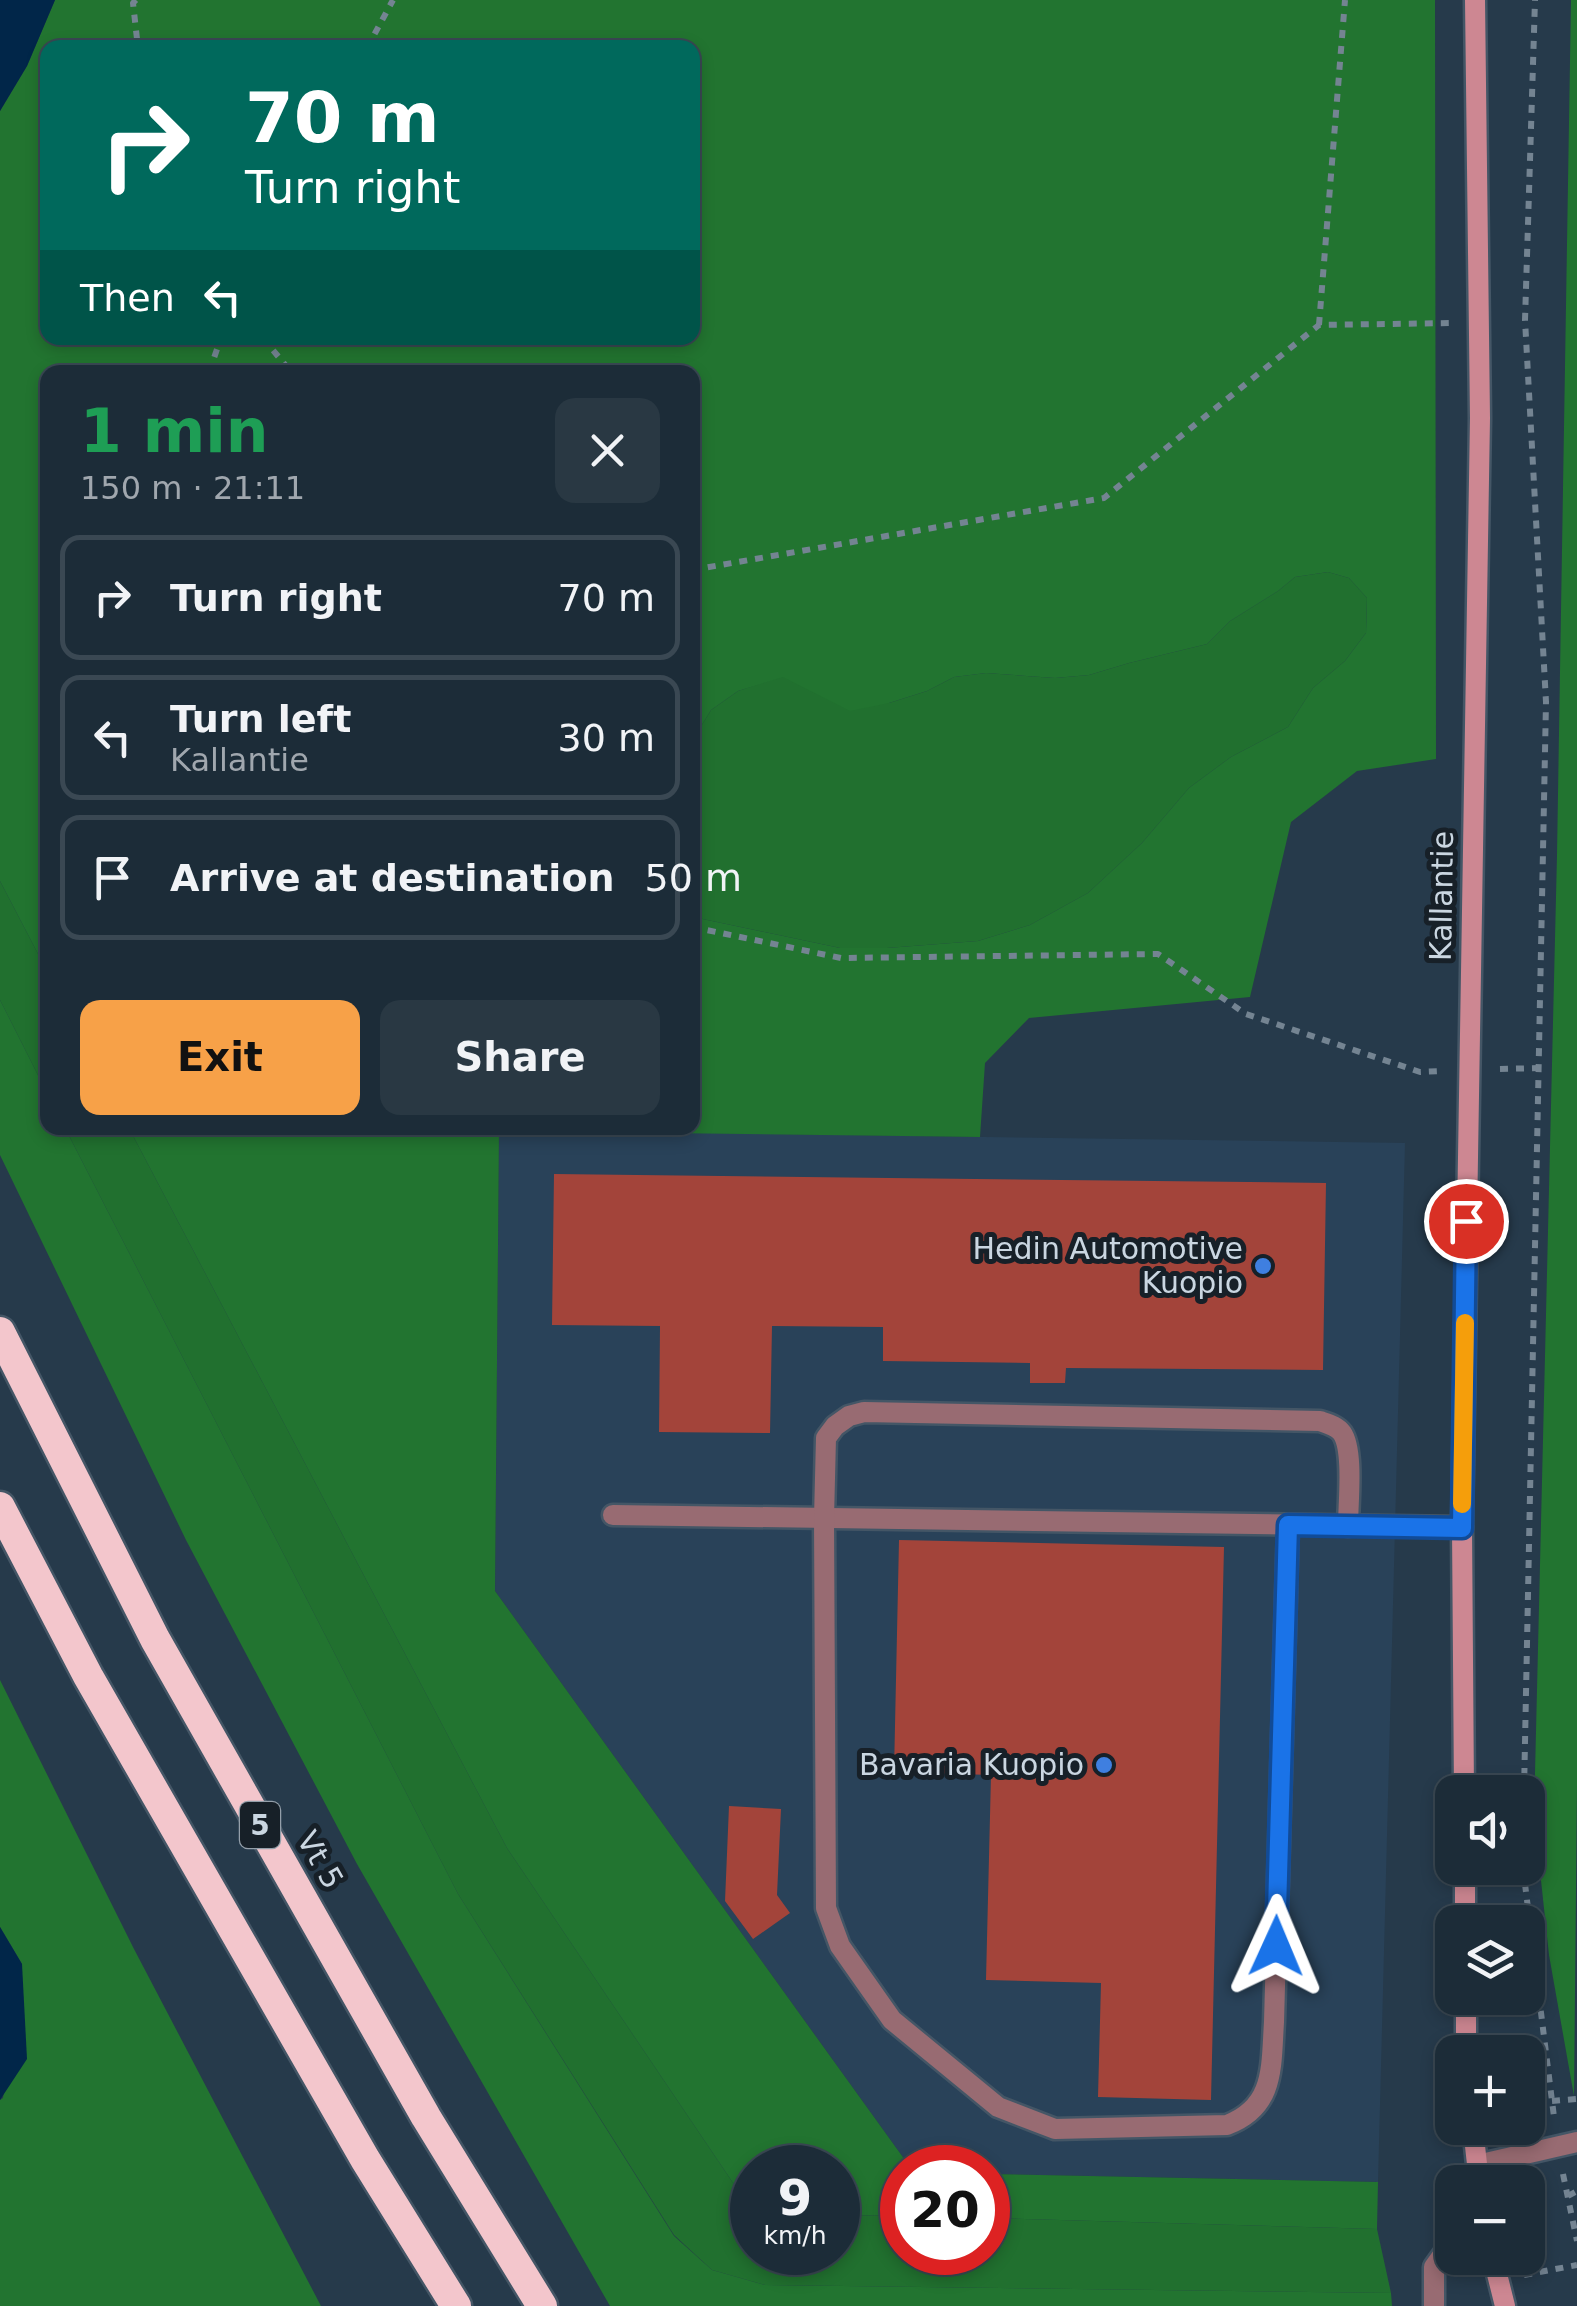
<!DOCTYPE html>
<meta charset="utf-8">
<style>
body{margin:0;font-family:"DejaVu Sans",sans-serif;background:#293843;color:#f1f3f6;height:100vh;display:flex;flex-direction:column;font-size:38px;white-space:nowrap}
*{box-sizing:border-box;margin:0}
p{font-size:32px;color:#a0a7ae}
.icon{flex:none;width:55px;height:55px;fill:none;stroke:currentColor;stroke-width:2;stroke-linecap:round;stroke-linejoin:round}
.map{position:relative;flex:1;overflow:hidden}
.details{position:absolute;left:40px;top:365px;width:660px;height:770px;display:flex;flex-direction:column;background:#1c2c38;border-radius:20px;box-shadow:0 5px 15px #0003,0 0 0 2px #3a4853}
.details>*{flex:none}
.guide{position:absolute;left:40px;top:40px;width:660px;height:305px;border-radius:20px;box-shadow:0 5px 15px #0003,0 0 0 2px #3a4853;background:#00695c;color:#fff;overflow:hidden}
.buttons{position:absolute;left:1435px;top:1775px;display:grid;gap:20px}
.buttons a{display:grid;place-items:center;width:110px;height:110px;border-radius:20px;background:#1c2c38;box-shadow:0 5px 15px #0003,0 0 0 2px #3a4853;font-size:50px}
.speed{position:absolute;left:730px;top:2145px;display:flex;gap:20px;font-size:50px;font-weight:700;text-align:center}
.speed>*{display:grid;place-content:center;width:130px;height:130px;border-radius:50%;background:#1c2c38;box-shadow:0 5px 15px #0003,0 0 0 2px #3a4853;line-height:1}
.speed small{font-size:25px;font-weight:400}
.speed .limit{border:15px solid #d22;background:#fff;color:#111}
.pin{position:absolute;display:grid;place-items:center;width:85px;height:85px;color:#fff;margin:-42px;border:5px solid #fff;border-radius:50%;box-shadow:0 2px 10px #0007}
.me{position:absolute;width:110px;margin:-55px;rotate:1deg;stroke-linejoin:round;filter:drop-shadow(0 0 8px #0008)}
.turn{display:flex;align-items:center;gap:35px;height:210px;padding:0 40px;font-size:45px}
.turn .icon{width:130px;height:130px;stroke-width:2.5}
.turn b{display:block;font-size:70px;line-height:85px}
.then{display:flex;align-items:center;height:95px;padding:0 40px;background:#0003;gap:20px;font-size:38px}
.round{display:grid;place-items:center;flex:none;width:105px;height:105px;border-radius:20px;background:#293843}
.overview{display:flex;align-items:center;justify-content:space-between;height:170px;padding:0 40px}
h1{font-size:60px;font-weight:700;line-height:75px;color:#1e9e55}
.cta{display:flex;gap:20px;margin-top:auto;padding:20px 40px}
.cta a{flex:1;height:115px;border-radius:20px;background:#f7a148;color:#111;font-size:40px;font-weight:700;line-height:115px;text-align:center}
.cta a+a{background:#293843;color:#f1f3f6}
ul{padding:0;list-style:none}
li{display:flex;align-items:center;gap:30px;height:125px;margin:0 20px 15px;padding:0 20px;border:5px solid #3a4853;border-radius:20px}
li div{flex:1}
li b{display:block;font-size:38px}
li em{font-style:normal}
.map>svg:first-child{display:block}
.built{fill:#294259}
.green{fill:#21702f}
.forest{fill:#227430;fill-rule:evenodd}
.water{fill:#012649}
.building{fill:#a3443a}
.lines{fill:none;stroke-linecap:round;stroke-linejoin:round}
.service-casing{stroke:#445666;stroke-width:25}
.minor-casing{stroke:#445666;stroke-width:25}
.tertiary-casing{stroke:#445666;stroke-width:25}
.secondary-casing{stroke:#445666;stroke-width:25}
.motorway-casing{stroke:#445666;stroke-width:35}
.path{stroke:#748492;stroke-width:6;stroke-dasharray:8 8;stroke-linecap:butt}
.service{stroke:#986b72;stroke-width:20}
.minor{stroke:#986b72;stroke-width:20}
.tertiary{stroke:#986b72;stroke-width:20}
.secondary{stroke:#cd8792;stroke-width:20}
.motorway{stroke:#f3c6cc;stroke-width:30}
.route-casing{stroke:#114b97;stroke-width:25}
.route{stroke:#1a73e8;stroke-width:18}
.slow{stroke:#f59e0b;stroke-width:18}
.shop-dot{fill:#3f7fe0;stroke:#172028;stroke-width:4}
.labels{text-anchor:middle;stroke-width:10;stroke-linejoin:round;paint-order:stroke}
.shield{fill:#172028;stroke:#949faa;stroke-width:2.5}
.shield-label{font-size:28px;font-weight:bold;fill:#cad6e1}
.street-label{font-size:30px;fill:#cad6e1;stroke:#172028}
.poi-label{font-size:30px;fill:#cad6e1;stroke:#172028;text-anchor:end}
</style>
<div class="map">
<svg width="1577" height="2306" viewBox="0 0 1577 2306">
<rect width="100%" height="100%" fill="#263a4b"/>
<!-- built -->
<path class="built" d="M499,1130L1405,1143L1378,2182L988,2174V2168L910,2167L495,1591Z"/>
<!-- green -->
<g class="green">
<path d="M1328,572L1349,578L1367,598L1366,633L1345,661L1313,688L1288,727L1231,757L1189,788L1142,843L1088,893L1030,925L978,941L887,948H840L693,917V739L711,710L738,691L783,676L830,699L889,703L927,691L954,677L986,673L1055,678L1089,675L1129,663L1207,644L1230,621L1278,591L1295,577Z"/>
<path d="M0,881L47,971V1093L0,1000Z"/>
<path d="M65,1128H129L507,1848L752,2211V2252H838V2215L902,2216V2252H988V2218L1377,2229L1391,2293L765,2285L712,2270L674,2235L458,1894Z"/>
</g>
<!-- forest -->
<g class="forest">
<path d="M55,0H1435L1436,759L1357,771L1291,822L1250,997L1029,1018L985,1063L980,1137L499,1131L495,1591L910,2167L902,2168V2216L838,2215V2168H752V2211L507,1848L129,1128H692L693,917L840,948H887L978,941L1030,925L1088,893L1142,843L1189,788L1231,757L1288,727L1313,688L1345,661L1366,633L1367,598L1349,578L1328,572L1295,577L1278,591L1230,621L1207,644L1129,663L1089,675L1055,678L986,673L954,677L927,691L889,703L850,711L783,677L738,691L711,710L693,739L692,372H48L47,971L0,881V111L27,66ZM48,48H692V338H48Z"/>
<path d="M1571,0H1577V1786L1574,2096L1549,1955L1534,1815L1557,855Z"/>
<path d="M0,1000L47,1093L48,1128H65L458,1894L674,2236L712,2270L765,2285L1391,2293L1392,2306H610L357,1864L186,1540L0,1155Z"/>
<path d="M0,1680L134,1949L321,2306H0V2100L3,2098L22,1964L0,1927Z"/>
<path d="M988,2174L1378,2182L1377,2229L988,2218Z"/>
</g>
<!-- water -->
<g class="water">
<path d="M0,0H55L27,66L0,111Z"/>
<path d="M0,1927L22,1964L27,2059L0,2100Z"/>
</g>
<!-- building -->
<g class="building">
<path d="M554,1174L1326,1183L1323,1370L1066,1368L1065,1383H1030V1363L883,1361V1327L772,1326L770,1433L659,1432L660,1326L552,1325Z"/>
<path d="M899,1540L1224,1547L1211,2100L1098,2097L1101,1983L986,1980L991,1775L894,1772Z"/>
<path d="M729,1806L781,1809L777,1895L790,1913L753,1939L725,1901Z"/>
</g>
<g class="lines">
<!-- service casing -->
<g class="service-casing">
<g id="service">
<path d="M613,1515L1462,1527"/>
<path d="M1288,1525L1274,2022C1271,2067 1275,2107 1227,2125L1055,2129L998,2107L892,2020L840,1946L826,1908L824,1518L826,1438L835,1426L849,1416L864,1412L1320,1421C1329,1424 1337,1426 1342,1433C1354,1450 1348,1504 1348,1526"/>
</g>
</g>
<!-- minor casing -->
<g class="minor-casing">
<path id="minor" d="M1434,2306V2267L1452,2242"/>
</g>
<!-- tertiary casing -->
<g class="tertiary-casing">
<path id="tertiary" d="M1477,2165L1577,2142"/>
</g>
<!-- secondary casing -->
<g class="secondary-casing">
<g id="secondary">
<path d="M1464,1792L1462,1527L1480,418L1475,0"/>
<path d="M1465,1868V1922"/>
<path d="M1466,1998V2052"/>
<path d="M1473,2128L1479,2182"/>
<path d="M1493,2258L1505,2306"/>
</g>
</g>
<!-- motorway casing -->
<g class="motorway-casing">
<g id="motorway">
<path d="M0,1332L155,1639L426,2117L542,2306"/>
<path d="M0,1507L88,1676L365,2159L456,2306"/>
</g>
</g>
<!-- path -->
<g class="path">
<path d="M136,0L133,3L138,48"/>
<path d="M367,48L393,0"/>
<path d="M1319,325L1345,0"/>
<path d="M263,338L291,372"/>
<path d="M209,372L221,338"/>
<path d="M692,570L1104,498L1319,325L1452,323"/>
<path d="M692,927L841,958L1158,954L1246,1014L1420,1072L1442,1071"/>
<path d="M1500,1069L1539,1068"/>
<path d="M1524,1792L1546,702L1525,320L1535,0"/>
<path d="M1523,1868L1554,2117"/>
<path d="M1552,2101L1577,2099"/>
<path d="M1563,2174L1577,2241"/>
<path d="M1568,2196L1577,2191"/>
<path d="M1524,2275L1577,2265"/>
</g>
<!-- service -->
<use href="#service" class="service"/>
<!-- minor -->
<use href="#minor" class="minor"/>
<!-- tertiary -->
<use href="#tertiary" class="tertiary"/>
<!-- secondary -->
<use href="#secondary" class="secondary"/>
<!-- motorway -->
<use href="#motorway" class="motorway"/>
</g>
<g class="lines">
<!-- route casing -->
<g class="route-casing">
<path id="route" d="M1276,1946L1288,1525L1462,1528L1466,1221"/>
</g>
<!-- route -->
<use href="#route" class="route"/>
<!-- slow -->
<path class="slow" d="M1462,1504L1465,1323"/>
</g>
<!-- markers -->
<g class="shop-dot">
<circle cx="1263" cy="1266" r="10"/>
<circle cx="1104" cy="1765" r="10"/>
</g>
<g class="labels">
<!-- shield labels -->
<rect class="shield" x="240" y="1802" width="40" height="46" rx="8"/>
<g class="shield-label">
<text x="260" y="1835">5</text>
</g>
<!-- street labels -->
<g class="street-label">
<text transform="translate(1442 896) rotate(-89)" y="10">Kallantie</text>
<text transform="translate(320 1860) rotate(60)" y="10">Vt 5</text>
</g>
<!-- poi labels -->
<g class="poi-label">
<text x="1243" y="1259">Hedin Automotive<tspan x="1243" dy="34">Kuopio</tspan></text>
<text x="1084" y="1775">Bavaria Kuopio</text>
</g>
</g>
</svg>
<div class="buttons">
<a><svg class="icon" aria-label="sound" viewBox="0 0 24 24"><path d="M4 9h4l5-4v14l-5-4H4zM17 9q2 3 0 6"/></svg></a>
<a><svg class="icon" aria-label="layers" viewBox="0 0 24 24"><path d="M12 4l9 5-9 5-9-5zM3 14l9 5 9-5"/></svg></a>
<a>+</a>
<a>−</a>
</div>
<div class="speed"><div>9<small>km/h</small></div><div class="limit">20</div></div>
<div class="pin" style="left:1466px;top:1221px;background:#d93025"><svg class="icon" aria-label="arrive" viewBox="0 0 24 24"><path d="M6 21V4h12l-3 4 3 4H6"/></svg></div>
<svg class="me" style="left:1276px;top:1946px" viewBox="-20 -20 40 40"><path d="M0-17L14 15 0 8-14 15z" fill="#1a73e8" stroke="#fff" stroke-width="4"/></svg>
<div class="guide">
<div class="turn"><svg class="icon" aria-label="right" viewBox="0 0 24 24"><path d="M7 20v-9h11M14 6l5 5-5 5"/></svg><div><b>70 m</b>Turn right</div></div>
<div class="then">Then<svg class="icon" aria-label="left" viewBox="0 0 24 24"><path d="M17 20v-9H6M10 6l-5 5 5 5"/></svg></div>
</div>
<section class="details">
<div class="overview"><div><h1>1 min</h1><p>150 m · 21:11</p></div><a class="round"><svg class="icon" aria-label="close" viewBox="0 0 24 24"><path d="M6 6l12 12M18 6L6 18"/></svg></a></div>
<ul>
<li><svg class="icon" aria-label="right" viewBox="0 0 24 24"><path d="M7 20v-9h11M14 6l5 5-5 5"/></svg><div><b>Turn right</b></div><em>70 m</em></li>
<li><svg class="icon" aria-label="left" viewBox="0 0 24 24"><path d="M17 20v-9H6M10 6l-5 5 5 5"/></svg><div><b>Turn left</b><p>Kallantie</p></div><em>30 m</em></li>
<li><svg class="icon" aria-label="arrive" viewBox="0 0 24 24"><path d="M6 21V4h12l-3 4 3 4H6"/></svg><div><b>Arrive at destination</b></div><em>50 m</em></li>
</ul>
<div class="cta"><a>Exit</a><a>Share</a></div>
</section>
</div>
